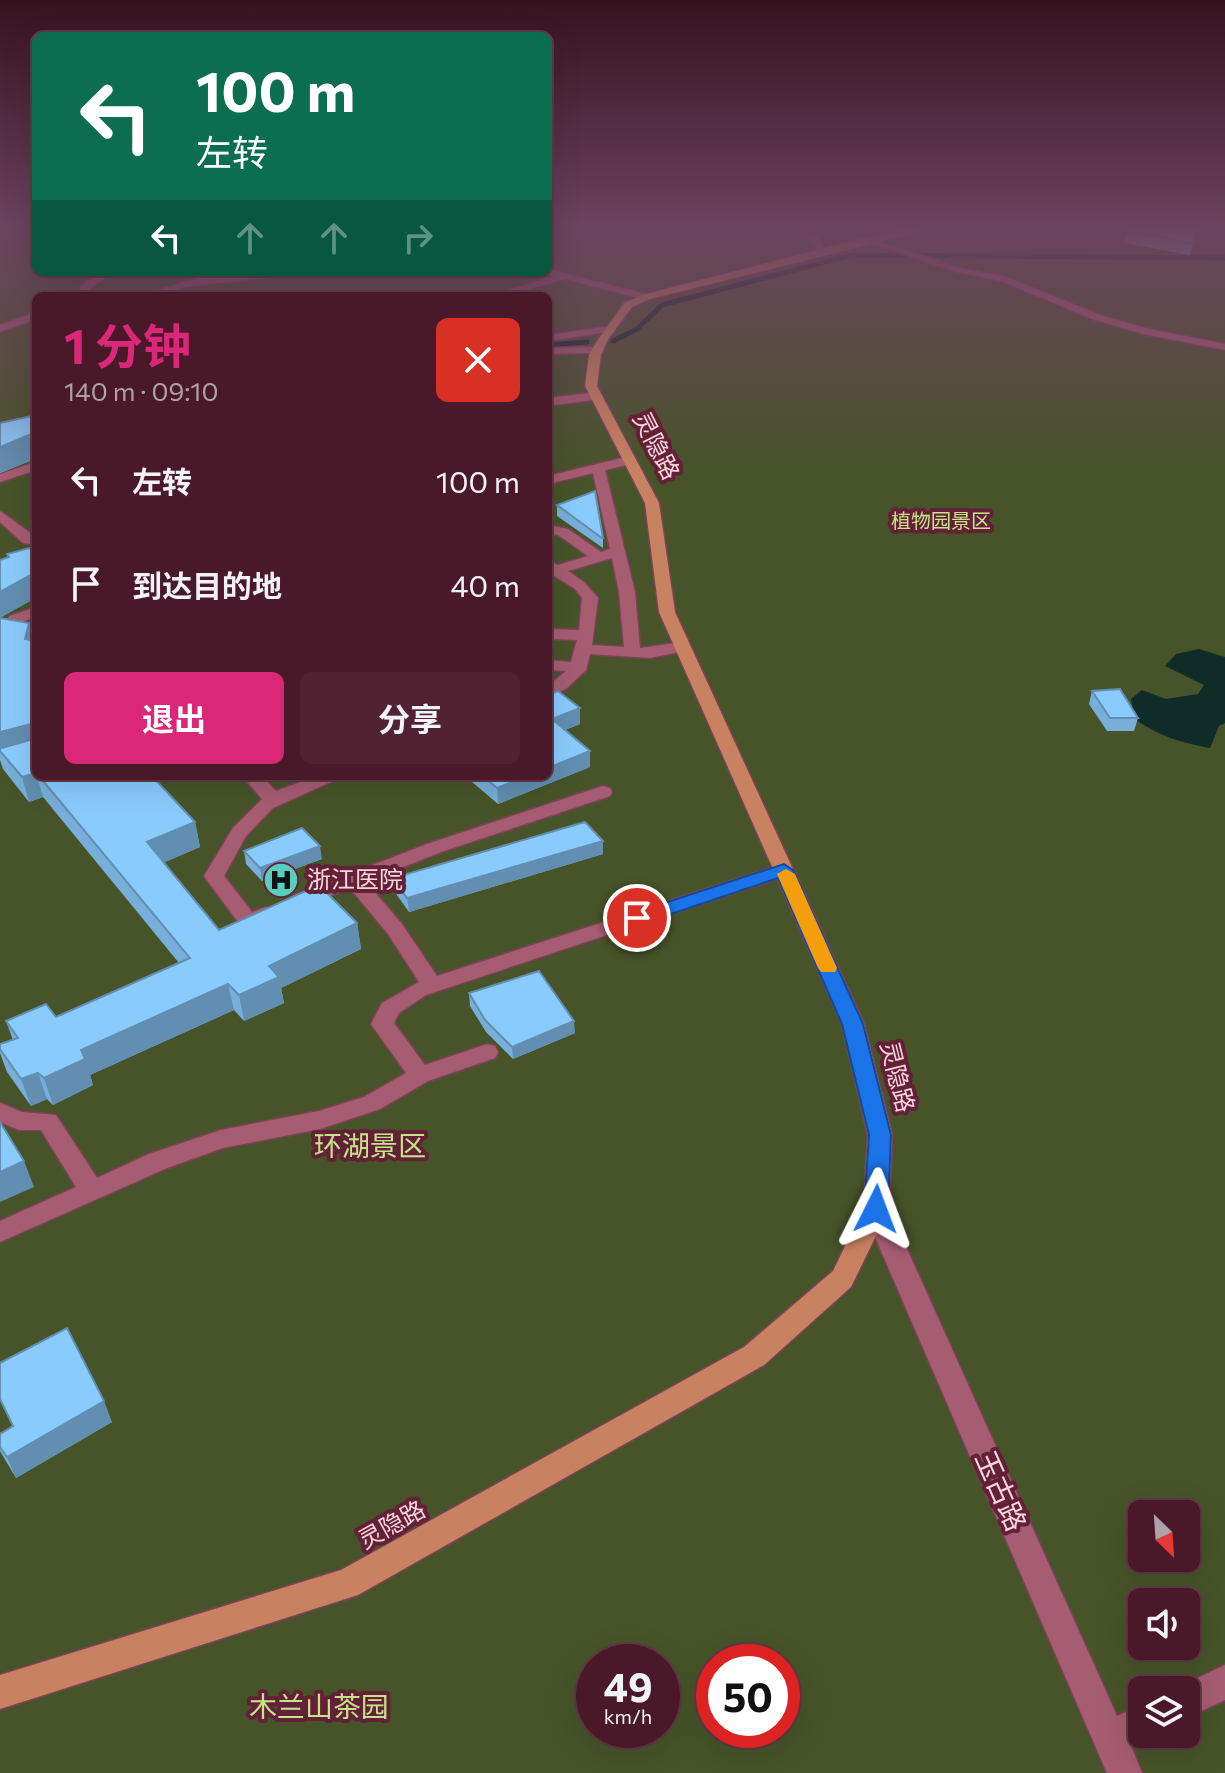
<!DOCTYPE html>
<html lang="zh">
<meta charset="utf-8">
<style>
body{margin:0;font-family:Commissioner,"Noto Sans SC",sans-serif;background:#512231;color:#f1f3f6;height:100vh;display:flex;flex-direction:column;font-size:30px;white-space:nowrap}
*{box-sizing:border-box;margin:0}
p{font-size:26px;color:#b2a0a8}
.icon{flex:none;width:44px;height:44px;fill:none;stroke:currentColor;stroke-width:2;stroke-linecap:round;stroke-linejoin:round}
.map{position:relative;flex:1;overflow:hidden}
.panel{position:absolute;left:32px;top:292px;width:520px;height:488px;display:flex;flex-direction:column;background:#4a1929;border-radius:12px;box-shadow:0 8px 32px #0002,0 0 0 2px #613846}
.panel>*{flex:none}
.hud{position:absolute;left:32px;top:32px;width:520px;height:244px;border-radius:12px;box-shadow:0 8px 32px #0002,0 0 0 2px #613846;background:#0b6e4f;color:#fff;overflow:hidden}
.needle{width:52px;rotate:155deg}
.tools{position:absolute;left:1128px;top:1500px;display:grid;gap:16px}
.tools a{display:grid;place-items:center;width:72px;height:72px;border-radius:12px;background:#4a1929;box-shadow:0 8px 32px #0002,0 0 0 2px #613846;font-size:40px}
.speed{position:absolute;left:576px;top:1644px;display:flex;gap:16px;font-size:40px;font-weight:700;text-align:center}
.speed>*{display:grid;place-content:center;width:104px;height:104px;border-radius:50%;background:#4a1929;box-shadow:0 8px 32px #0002,0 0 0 2px #613846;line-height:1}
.speed small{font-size:20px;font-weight:400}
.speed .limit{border:12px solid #d22;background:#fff;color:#111}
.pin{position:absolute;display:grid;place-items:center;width:68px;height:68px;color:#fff;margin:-34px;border:4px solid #fff;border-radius:50%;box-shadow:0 2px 8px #0007}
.me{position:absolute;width:88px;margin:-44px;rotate:3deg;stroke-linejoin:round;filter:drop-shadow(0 0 6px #0008)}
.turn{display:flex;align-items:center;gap:28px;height:168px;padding:0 32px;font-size:36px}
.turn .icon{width:104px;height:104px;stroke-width:2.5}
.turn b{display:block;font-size:56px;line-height:68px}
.lanes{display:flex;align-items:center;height:76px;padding:0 32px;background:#0003;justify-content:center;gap:40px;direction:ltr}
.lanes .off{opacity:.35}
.round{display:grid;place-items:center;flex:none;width:84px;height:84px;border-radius:12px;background:#512231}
.head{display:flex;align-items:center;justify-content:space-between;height:136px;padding:0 32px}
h1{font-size:48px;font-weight:700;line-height:60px;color:#db2777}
.cta{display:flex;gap:16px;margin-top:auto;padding:16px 32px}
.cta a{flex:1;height:92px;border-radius:12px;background:#db2777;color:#fff;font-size:32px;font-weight:700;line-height:92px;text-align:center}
.cta a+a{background:#512231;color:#f1f3f6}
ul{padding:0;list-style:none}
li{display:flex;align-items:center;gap:24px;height:104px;padding:0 32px}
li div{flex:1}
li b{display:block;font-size:30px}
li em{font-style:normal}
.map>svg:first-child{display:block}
.green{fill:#475429;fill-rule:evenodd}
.water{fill:#0f2c28}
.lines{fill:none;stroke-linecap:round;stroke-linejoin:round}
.stream{stroke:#0f2c28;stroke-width:5}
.minor-casing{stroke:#7c4258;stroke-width:3}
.major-casing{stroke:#7c4258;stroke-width:3}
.minor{fill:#a65d71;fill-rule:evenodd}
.major{fill:#c98261;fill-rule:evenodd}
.wall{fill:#77afda}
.shaded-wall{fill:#618eb1}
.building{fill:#8acbfd;stroke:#618eb1;stroke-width:2}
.route{fill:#1a73e8;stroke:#114b97;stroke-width:2}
.slow{fill:#f59e0b}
.labels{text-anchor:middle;stroke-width:8;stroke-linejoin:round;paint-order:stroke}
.far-park-label{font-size:20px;fill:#c7e389;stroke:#632137}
.street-label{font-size:24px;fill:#fed4de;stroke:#632137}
.poi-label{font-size:24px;fill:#fed4de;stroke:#632137;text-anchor:start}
.near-park-label{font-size:28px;fill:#c7e389;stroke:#632137}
.near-street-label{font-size:28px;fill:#fed4de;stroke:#632137}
</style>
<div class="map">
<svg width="1225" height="1773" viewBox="0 0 1225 1773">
<rect width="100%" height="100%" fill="#632137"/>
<!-- green -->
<path class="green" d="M0,225H36V272H548V225H1225V1773H0ZM36,296H548V776H36ZM1142,1514H1186V1558H1142ZM1142,1602H1186V1646H1142ZM594,1662H662V1730H594ZM714,1662H782V1730H714ZM1142,1690H1186V1734H1142Z"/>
<!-- water -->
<path class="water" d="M1199,649L1225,657V723L1219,726L1210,748C1180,742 1160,737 1135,719L1131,699L1142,690L1166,699L1198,694L1204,685L1165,666L1176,654Z"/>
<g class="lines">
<!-- stream -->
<g class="stream">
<path d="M613,341L637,329L662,305L852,255L1225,258"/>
<path d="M548,345L587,342"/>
</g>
<!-- minor casing -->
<g class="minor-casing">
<g id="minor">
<path d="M794,225C810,225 823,238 825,253H819L809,238Z"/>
<path d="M1053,225L1048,229L1044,226V225Z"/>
<path d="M867,238L961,268L1007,277L1100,315L1145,328L1225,344V350L1143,334L1092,319L1001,281L956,272L867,242Z"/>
<path d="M548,269L650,295L651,297L646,300L565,279L505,296H489L554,276L545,274Z"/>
<path d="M102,272H114L89,289L92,296H82L80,286Z"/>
<path d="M265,272H283L264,278L185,287L167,296H139L197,278Z"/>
<path d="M36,312V319L0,332V325Z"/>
<path d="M610,326L615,329L614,331L548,341V335Z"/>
<path d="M548,348L597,347L603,350L597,353L548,354Z"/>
<path d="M597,392L603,396L601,399L548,406V398Z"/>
<path d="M630,456L635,457V463L605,470L635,592L640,648L683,642L691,647L689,650L650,658L590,654L586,670L567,688L548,698V686L566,671L548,670V660L571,662L577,640L548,639V629L579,630L582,598L575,589L548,572V561L558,565L588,556L558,535L548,533V525L568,529L601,552L610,549L593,473L548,484V476ZM612,558L619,592L624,647L592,645L598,598L585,583L568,571Z"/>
<path d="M36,462V470L0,482V474Z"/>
<path d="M0,511L36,537V545L23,543L0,522Z"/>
<path d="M36,607V617L21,622L20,627L22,631H36V641L10,638L4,627L9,616Z"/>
<path d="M242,776H261L276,791L317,776H344L273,808L246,836L224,876L252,912L266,907L276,914C270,924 252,929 241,926L204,876L233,828L262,799Z"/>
<path d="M603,786L610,788L612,792L610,796L441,852L366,882L402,924L437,976L777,866L784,864L794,870L791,874L426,995L399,1013L394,1023L425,1065L487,1044L495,1046L498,1052L495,1058L428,1081L380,1109L320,1129L223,1148L167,1168L0,1242V1221L76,1187L41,1130H19L0,1122V1103L22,1112L56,1115L97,1178L149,1154L221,1130L319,1111L364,1097L406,1073L371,1024L382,1003L419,982L388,934L350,888L300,907L293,906L290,901L293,896L427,844Z"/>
<path d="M876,1199L885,1202L889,1209L1117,1716L1142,1705V1734H1154L1131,1746L1142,1773H1107L863,1209L867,1202Z"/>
<path d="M1225,1665V1700L1186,1718V1690L1174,1689Z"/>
</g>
</g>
<!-- major casing -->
<g class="major-casing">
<path id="major" d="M915,225H926L912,234L650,299L632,307L607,341L601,355L597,386L659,503L675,612L864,1024L892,1135L889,1209L851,1287L764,1365L358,1595L0,1709V1675L341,1570L744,1347L833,1271L863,1209L868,1135L842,1024L659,612L645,503L585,386L589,355L597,341L624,303L642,295Z"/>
</g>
<!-- minor -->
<use href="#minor" class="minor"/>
<!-- major -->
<use href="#major" class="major"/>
</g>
<!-- wall -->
<g class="wall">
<path d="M1135,225H1200L1190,255L1124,243L1127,231Z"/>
<path d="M36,415V460L35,459L0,473V423Z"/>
<path d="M557,505L603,538V548L557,516Z"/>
<path d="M0,618L29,623L34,641L36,776H152L195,822L200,847L164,862L219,930L357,923L361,949L281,988L284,1003L244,1021L234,1010L90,1075L93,1085L53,1105L47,1099L31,1106L7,1072L0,1053V1044L13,1040L6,1021L56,1017L179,963L43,797L29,802L3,769L0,760Z"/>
<path d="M1092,691L1138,718L1134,731H1107L1089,704Z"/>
<path d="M548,695L580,724L565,730L590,767L498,804L465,776H548Z"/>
<path d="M603,841V854L409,912L394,891L393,878Z"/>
<path d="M244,851L322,859L262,881L246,864Z"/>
<path d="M469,993L575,1033L513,1059L486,1032L470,1006Z"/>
<path d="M112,1422L16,1478L0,1451V1434L12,1426Z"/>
</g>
<!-- shaded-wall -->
<g class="shaded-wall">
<path d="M1199,225H1200L1190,255L1192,243Z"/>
<path d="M29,435L35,459L0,473V447Z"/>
<path d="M36,572V598L0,618V592Z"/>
<path d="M29,623L35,646L25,639Z"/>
<path d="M580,708V724L552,735V719Z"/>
<path d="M31,724L36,742L0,751V732Z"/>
<path d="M590,751V767L498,804L497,788L527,776H548V768Z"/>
<path d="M36,773L43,797L29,802L22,777Z"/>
<path d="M195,822L200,847L154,867L147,842Z"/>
<path d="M603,841V854L409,912L407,898Z"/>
<path d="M320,846L322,859L262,881L260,868Z"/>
<path d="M357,923L361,949L281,988L284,1003L244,1021L239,995L269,966Z"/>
<path d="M228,984L234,1010L90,1075L93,1085L53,1105L44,1078L81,1050Z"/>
<path d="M574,1021L575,1033L513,1059L512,1047Z"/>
<path d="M38,1073L47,1099L31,1106L21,1079Z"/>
<path d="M24,1161L34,1187L0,1202V1172Z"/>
<path d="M104,1401L112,1422L16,1478L7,1457Z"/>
</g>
<!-- building -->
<g class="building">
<path d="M1135,225H1199L1192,243L1127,231Z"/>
<path d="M439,292L452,296H411Z"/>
<path d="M36,415V450L33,447V438L29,435L0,447V423Z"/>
<path d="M595,491L603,538H602L557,505Z"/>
<path d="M29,548L36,555V572L0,592V560L9,557L7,554Z"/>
<path d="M0,618L29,623L25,639L36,641V773L22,777L0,751V747L2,748L30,740L31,724L0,732Z"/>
<path d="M1120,689L1138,718H1110L1092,691Z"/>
<path d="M558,691L580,708L552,719L590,751L548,768V695Z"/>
<path d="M39,776H152L195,822L147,842L219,930L319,885L357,923L269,966L279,977L239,995L228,984L81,1050L85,1059L44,1078L38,1073L21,1079L0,1049V1044L18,1038L6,1021L46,1004L56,1017L190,958Z"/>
<path d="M483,776H527L497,788Z"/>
<path d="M585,822L603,841L407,898L393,878Z"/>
<path d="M302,828L320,846L260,868L244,851Z"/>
<path d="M539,971L574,1021L512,1047L485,1020L469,993Z"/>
<path d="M0,1122L24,1161L0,1172Z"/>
<path d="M67,1328L104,1401L7,1457L0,1447V1434L13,1426L0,1399V1363Z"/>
</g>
<!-- sky -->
<linearGradient id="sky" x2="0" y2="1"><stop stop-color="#36121e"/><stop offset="0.48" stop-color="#6b435e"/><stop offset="1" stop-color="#6b435e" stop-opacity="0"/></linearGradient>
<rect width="1225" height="473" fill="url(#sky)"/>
<!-- route -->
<path class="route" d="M784,864L793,870L863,1024L891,1135L888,1209L884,1216H868L864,1209L869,1135L842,1024L778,878L644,923L637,924L628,918L631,914Z"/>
<!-- slow -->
<path class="slow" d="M786,869L795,874L837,968L835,972H821L818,968L777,874Z"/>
<!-- icons -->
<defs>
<g id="hospital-disc" transform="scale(1.8)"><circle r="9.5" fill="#59cebe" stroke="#632137"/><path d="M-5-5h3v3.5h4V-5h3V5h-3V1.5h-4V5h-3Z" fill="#111"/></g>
</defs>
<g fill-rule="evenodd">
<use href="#hospital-disc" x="281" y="880"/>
</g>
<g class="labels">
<!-- far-park labels -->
<g class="far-park-label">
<text x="941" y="528">植物园景区</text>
</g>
<!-- street labels -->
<g class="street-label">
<text transform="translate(656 446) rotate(63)" y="8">灵隐路</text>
<text transform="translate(897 1077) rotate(76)" y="8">灵隐路</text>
<text transform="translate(392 1525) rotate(-29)" y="8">灵隐路</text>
</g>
<!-- poi labels -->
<g class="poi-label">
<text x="307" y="888">浙江医院</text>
</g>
<!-- near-park labels -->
<g class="near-park-label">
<text x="370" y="1156">环湖景区</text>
<text x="319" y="1717">木兰山茶园</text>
</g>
<!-- near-street labels -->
<g class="near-street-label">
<text transform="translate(1001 1491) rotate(66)" y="10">玉古路</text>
</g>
</g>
</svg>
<div class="tools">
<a><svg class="needle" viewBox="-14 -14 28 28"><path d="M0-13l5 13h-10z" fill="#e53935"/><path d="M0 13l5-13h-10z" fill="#b2a0a8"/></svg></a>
<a><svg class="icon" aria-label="sound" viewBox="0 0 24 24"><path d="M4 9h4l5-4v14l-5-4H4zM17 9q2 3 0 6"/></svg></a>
<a><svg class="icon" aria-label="layers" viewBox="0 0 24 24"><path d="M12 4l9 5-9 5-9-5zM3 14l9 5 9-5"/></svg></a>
</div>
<div class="speed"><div>49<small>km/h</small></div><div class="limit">50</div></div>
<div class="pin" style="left:637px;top:918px;background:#d93025"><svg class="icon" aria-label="arrive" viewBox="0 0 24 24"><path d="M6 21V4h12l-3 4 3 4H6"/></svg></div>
<svg class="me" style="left:876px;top:1209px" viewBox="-20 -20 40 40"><path d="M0-17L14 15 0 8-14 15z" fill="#1a73e8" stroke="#fff" stroke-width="4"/></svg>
<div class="hud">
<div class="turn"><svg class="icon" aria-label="left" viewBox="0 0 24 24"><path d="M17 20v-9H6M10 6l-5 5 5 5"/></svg><div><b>100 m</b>左转</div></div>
<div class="lanes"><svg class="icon" aria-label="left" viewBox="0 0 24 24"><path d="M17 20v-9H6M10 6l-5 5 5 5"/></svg><svg class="icon off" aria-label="ahead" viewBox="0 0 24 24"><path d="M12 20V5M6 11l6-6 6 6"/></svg><svg class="icon off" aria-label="ahead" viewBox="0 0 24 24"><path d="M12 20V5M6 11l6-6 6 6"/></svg><svg class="icon off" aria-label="right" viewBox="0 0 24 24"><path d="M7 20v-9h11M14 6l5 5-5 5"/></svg></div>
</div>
<section class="panel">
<div class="head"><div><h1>1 分钟</h1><p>140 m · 09:10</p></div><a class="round" style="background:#d93025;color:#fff"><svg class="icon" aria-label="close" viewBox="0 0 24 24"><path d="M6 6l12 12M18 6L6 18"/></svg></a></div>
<ul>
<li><svg class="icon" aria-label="left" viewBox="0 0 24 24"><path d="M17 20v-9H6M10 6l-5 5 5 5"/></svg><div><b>左转</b></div><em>100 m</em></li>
<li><svg class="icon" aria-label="arrive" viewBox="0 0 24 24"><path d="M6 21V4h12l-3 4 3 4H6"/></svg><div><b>到达目的地</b></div><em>40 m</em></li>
</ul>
<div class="cta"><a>退出</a><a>分享</a></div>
</section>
</div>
